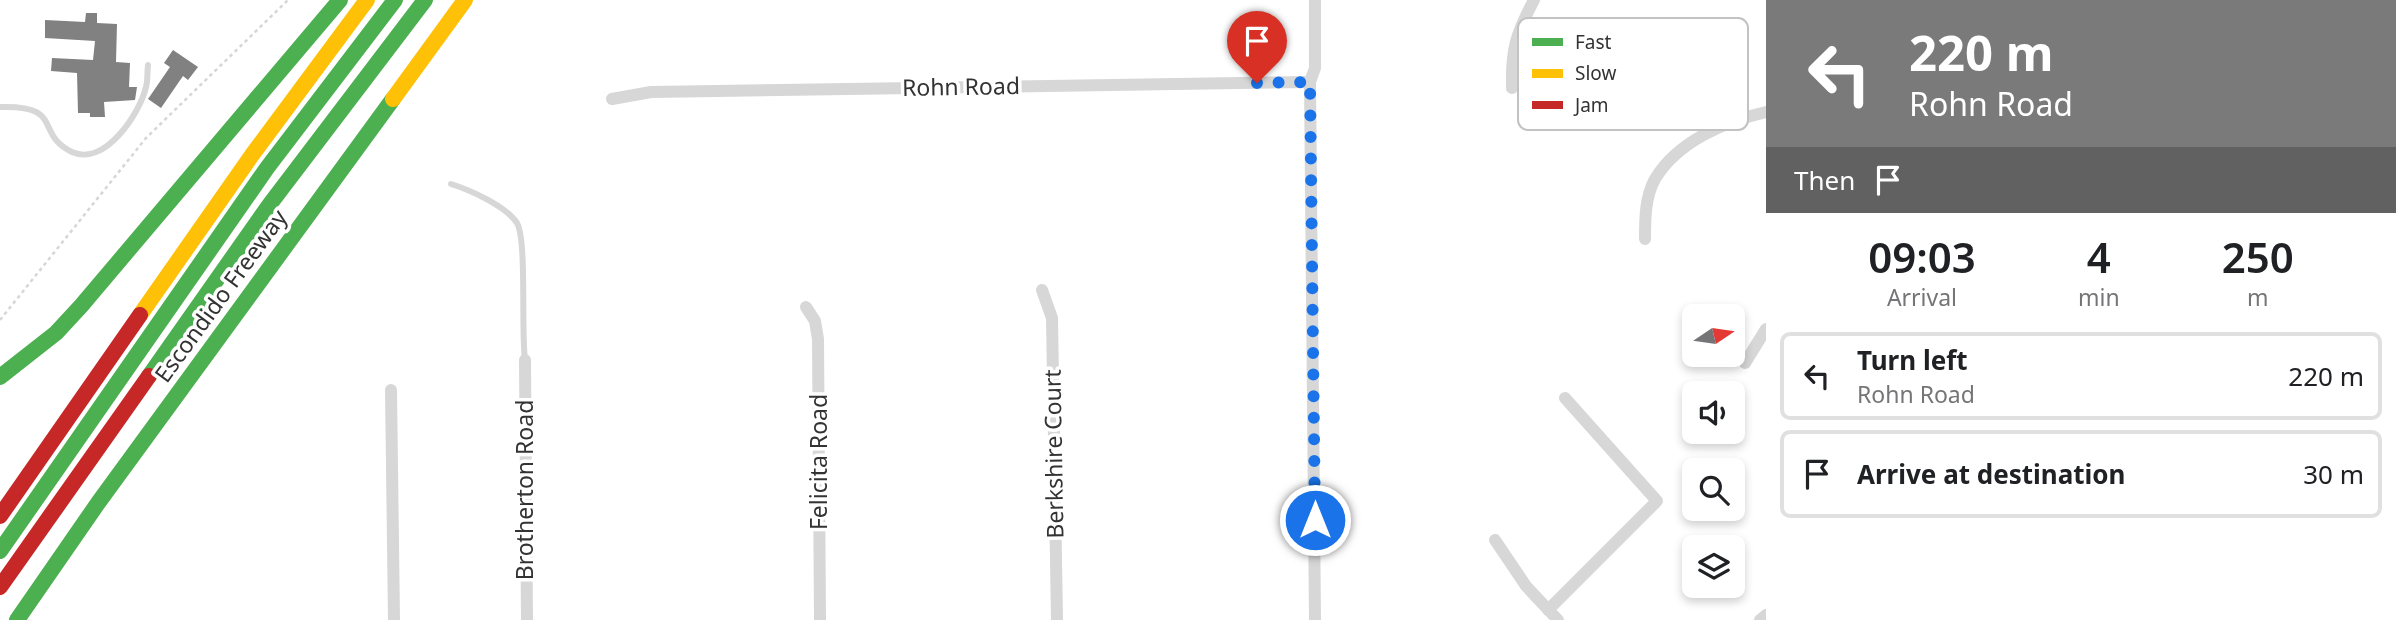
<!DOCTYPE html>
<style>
body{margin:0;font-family:"Noto Sans",sans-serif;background:#f2f2f2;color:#202124;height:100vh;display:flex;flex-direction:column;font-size:26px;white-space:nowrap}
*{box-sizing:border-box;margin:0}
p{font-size:23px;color:#757577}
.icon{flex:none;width:38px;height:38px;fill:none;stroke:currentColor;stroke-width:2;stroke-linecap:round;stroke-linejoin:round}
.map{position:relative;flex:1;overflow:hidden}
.panel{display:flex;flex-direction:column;background:#fff;width:630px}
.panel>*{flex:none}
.guide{background:#7a7a7a;color:#fff;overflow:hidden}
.needle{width:46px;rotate:77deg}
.tools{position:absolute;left:1682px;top:304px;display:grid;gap:14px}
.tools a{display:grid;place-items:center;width:63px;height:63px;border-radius:10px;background:#fff;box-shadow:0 4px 10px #0003;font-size:35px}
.pin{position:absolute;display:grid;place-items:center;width:60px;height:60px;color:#fff;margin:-72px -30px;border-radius:50% 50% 50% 0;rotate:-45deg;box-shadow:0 0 7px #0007}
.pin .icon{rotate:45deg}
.me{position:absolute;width:77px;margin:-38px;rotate:0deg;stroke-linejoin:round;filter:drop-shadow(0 0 5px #0008)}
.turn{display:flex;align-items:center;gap:24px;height:147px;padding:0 28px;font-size:32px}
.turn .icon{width:91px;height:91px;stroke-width:2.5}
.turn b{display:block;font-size:49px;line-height:60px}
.then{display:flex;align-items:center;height:66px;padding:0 28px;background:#0003;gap:14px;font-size:26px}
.eta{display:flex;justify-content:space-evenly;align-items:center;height:119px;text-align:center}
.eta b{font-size:42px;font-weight:600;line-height:49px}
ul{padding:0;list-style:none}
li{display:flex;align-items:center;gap:21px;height:88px;margin:0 14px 10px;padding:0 14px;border:4px solid #e0e0e0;border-radius:10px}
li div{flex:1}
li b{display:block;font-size:26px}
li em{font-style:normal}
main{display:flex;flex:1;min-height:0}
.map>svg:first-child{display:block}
.building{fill:#818181}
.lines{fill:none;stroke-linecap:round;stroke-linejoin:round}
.path{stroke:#d6d6d6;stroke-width:2.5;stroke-dasharray:3.5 3.5;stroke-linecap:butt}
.lane{stroke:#d7d7d7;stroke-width:6}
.street{stroke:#d7d7d7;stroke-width:12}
.fast{stroke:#4caf50;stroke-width:16}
.slow{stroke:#ffc107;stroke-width:16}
.jam{stroke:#c62828;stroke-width:16}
.route{stroke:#1a73e8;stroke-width:12;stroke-dasharray:0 21.6}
.labels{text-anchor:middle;stroke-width:7;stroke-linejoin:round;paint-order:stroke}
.street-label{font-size:23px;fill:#333;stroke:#fff}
.key{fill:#fff;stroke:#c2c2c2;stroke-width:2}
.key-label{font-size:19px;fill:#333}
</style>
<main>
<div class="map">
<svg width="1766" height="620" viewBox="0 0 1766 620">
<rect width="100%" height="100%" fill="#fff"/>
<!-- building -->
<g class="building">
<path d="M86,13H97V23L117,24L116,62L130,63L129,87H137L135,100L104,102L105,117H90V113H78L77,73L51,71L52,58L93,60L95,41L45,38V20L85,22Z"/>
<path d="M173,50L198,67L188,80L183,76L161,108L148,99L170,67L164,63Z"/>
</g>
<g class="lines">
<!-- path -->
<path class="path" d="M0,320L146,138L288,0"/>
<!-- lane -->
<g class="lane">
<path d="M0,107C65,105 34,134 72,152C105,167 140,113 146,87C148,80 147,73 148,65"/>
<path d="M451,184C470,190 506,206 517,223C527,240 521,332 525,360"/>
</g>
<!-- street -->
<g class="street">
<path d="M1315,0V68L1310,82L1315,620"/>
<path d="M1512,88C1511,49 1516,34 1534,0"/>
<path d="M612,99L651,92L1310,82"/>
<path d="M1645,239C1645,219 1645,197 1655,179C1677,142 1725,121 1766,112"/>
<path d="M1042,290L1052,318L1057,620"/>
<path d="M806,307L815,321L818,339L820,620"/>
<path d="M525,360L527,620"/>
<path d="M1745,363L1766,329"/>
<path d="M391,390L394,620"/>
<path d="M1495,540L1526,586L1558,620"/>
<path d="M1548,610L1657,501L1565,398"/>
<path d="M1760,620L1766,615"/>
</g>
<!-- fast -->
<g class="fast">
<path d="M149,376L270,204L425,0"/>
<path d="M0,377L56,333L81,306L340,0"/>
<path d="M0,551L267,168L395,0"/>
<path d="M17,620L98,503L393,99"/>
</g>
<!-- slow -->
<g class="slow">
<path d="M393,99L465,0"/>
<path d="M140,315L252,155L367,0"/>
</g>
<!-- jam -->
<g class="jam">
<path d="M0,516L140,315"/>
<path d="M0,587L149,376"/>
</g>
</g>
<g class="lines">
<!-- route -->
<path class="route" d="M1257,83L1310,82L1315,520"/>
</g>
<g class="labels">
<!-- street labels -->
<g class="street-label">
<text transform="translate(961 87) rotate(-1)" y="8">Rohn Road</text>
<text transform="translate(221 296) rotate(-54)" y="8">Escondido Freeway</text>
<text transform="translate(1054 454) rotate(-91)" y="8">Berkshire Court</text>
<text transform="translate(819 462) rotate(-90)" y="8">Felicita Road</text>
<text transform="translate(525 490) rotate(-90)" y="8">Brotherton Road</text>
</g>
</g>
<!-- legend -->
<rect x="1518" y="18" width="230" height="112" rx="10" class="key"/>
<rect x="1532" y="38" width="31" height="8" fill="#4caf50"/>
<rect x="1532" y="69" width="31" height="9" fill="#ffc107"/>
<rect x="1532" y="101" width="31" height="8" fill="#c62828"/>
<g class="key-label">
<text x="1575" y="49">Fast</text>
<text x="1575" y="80">Slow</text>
<text x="1575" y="112">Jam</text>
</g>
</svg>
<div class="tools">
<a><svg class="needle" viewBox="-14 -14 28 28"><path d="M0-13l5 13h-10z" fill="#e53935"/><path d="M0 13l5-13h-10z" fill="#757577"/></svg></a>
<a><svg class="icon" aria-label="sound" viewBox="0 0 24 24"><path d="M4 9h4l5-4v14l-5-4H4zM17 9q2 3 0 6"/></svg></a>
<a><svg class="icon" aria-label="search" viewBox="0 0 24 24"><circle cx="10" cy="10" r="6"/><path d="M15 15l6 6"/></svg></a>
<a><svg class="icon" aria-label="layers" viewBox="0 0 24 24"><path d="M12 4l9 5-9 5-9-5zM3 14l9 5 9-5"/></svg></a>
</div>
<div class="pin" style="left:1257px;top:83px;background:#d93025"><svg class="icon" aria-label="arrive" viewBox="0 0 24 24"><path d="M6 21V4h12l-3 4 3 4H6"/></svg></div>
<svg class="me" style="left:1315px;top:520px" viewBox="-20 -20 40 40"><circle r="17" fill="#1a73e8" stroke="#fff" stroke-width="3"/><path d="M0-11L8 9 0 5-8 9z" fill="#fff"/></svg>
</div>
<section class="panel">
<div class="guide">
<div class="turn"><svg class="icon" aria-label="left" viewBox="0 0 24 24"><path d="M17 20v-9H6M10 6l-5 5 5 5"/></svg><div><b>220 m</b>Rohn Road</div></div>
<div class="then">Then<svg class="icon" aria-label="arrive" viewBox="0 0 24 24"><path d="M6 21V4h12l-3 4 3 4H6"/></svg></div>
</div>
<div class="eta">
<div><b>09:03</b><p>Arrival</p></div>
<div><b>4</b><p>min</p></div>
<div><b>250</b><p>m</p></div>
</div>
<ul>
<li><svg class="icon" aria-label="left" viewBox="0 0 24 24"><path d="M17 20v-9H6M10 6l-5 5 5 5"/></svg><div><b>Turn left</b><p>Rohn Road</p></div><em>220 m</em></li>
<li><svg class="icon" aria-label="arrive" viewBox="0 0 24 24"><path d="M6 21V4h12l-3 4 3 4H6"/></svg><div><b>Arrive at destination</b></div><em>30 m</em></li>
</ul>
</section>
</main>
